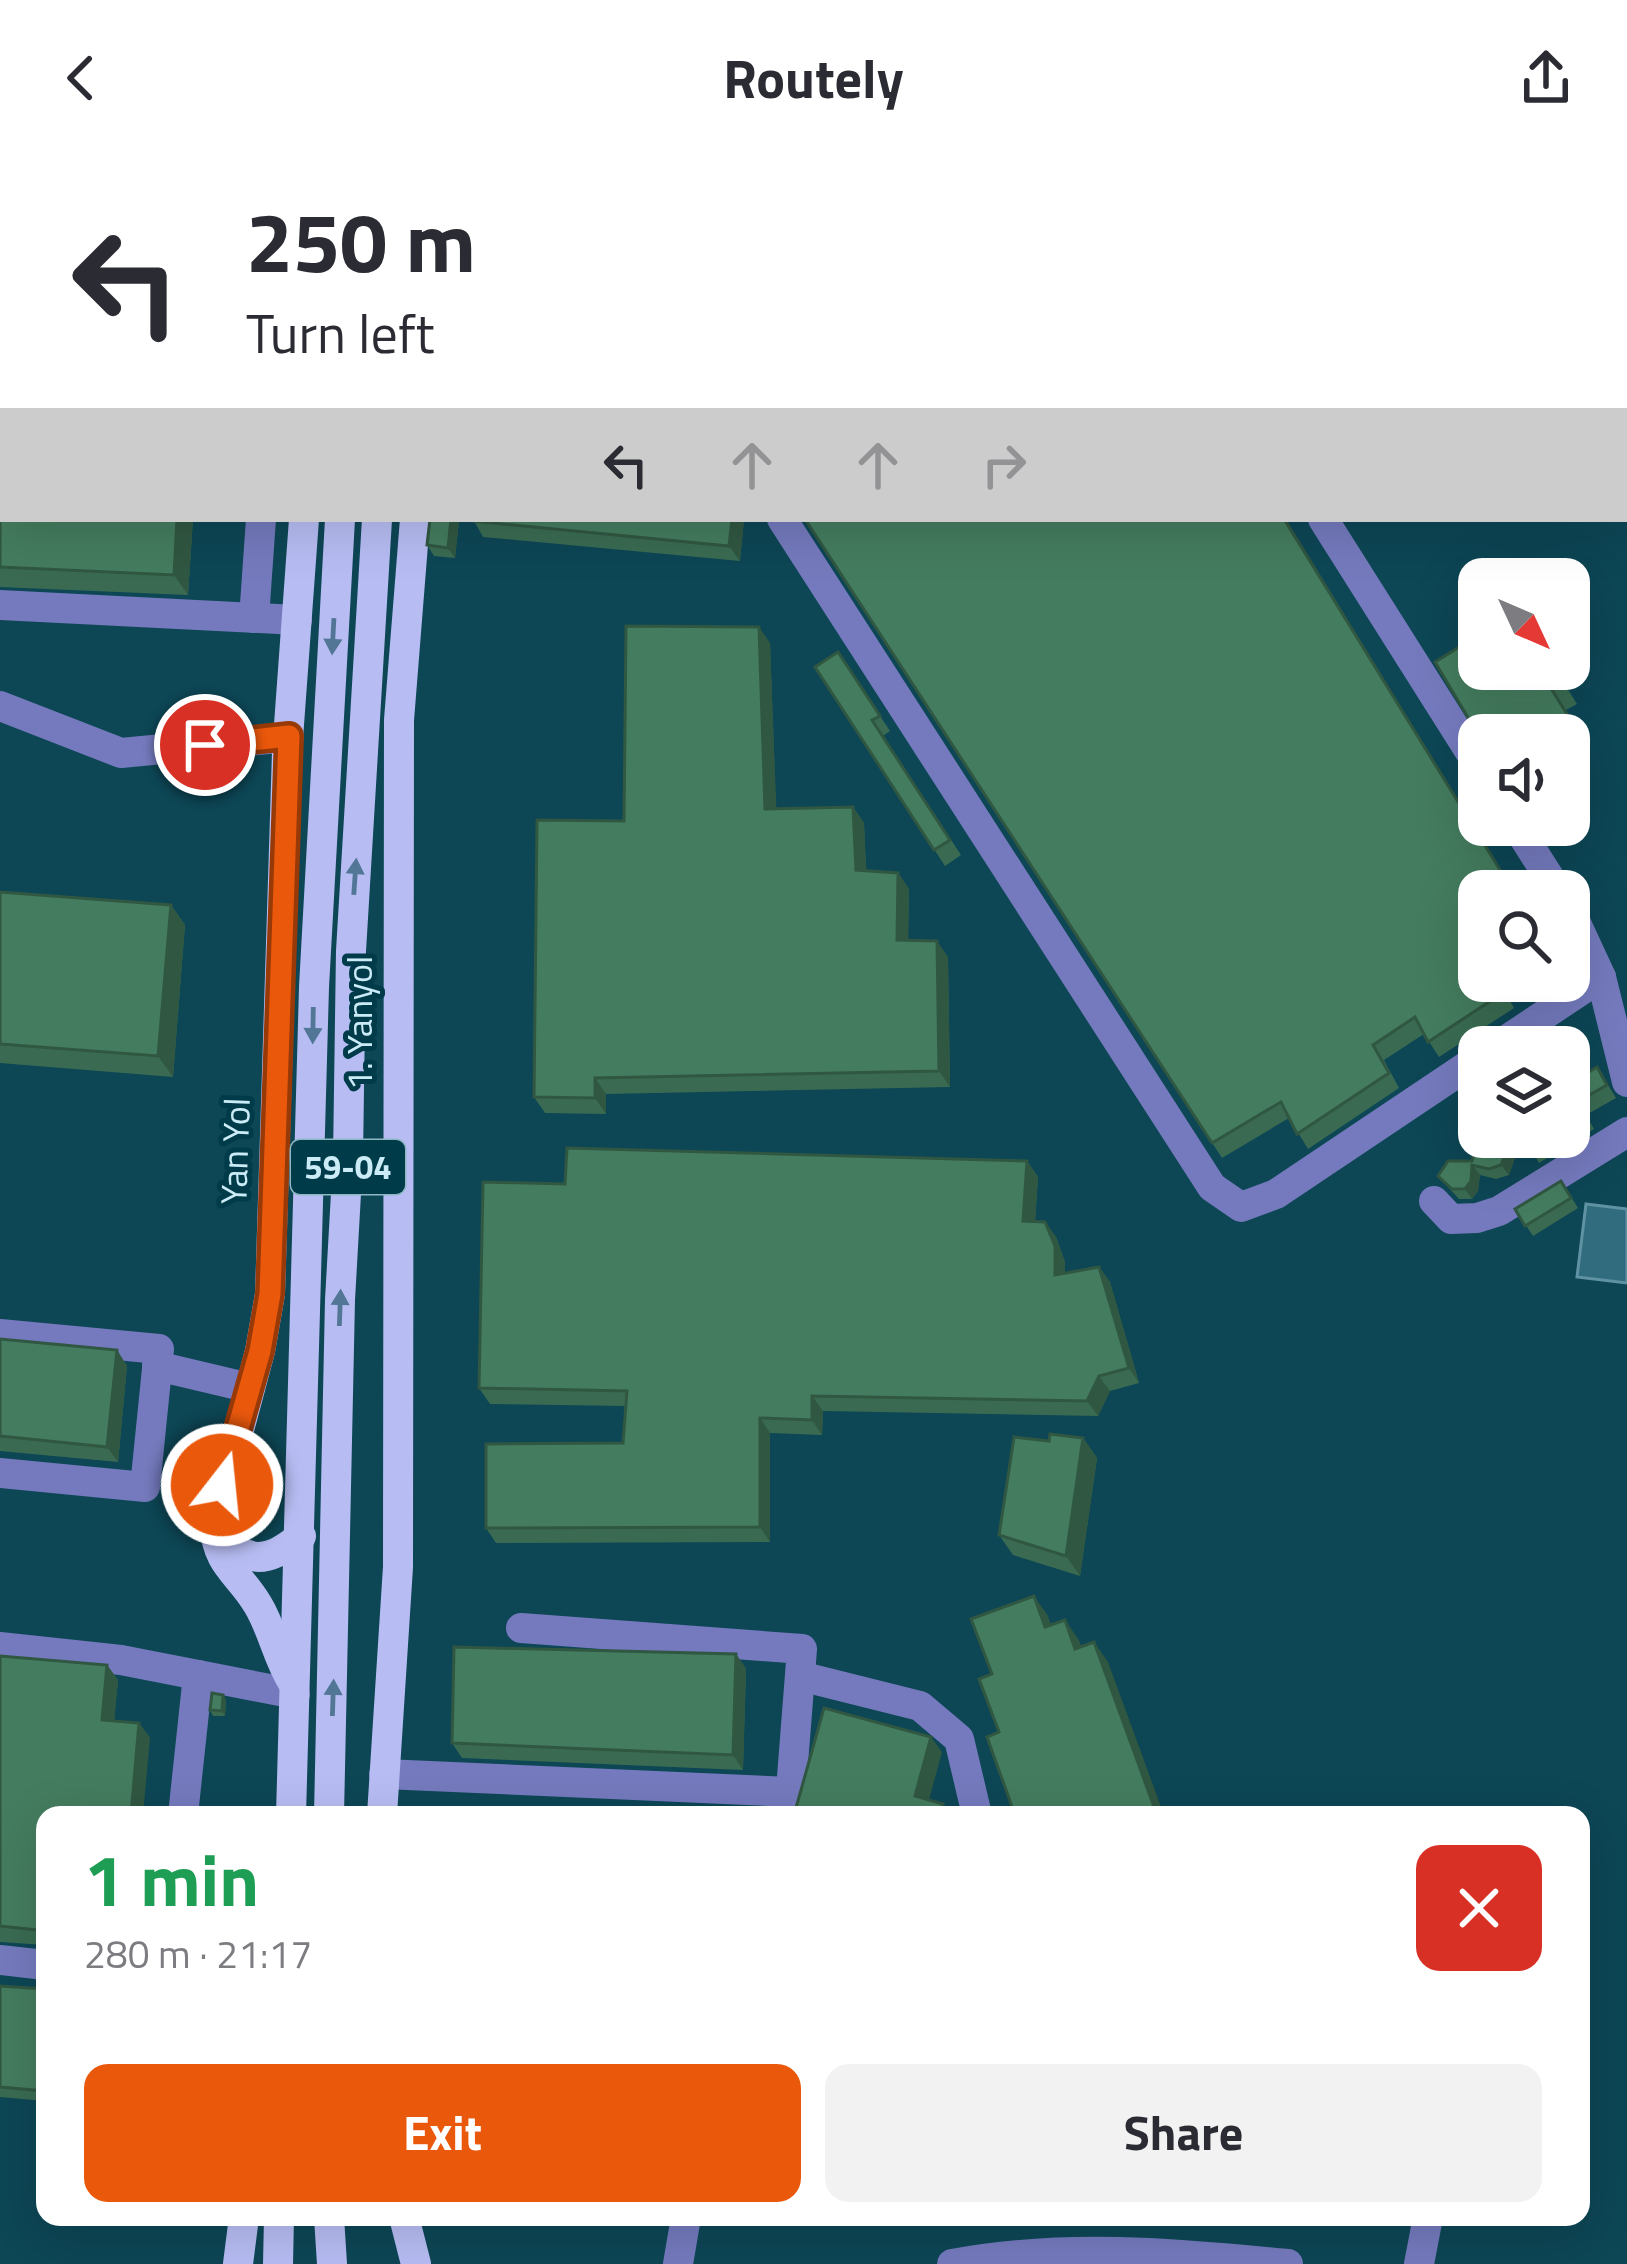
<!DOCTYPE html>
<meta charset="utf-8">
<style>
body{margin:0;font-family:"Titillium Web",sans-serif;background:#f2f2f3;color:#2b2b33;height:100vh;display:flex;flex-direction:column;font-size:45px;white-space:nowrap}
*{box-sizing:border-box;margin:0}
p{font-size:39px;color:#7c7c81}
.icon{flex:none;width:66px;height:66px;fill:none;stroke:currentColor;stroke-width:2;stroke-linecap:round;stroke-linejoin:round}
.map{position:relative;flex:1;overflow:hidden}
.panel{position:absolute;left:36px;top:1650px;width:1554px;height:420px;display:flex;flex-direction:column;background:#fff;border-radius:24px;box-shadow:0 12px 48px #0002}
.panel>*{flex:none}
.banner{position:absolute;left:0px;top:0px;width:1629px;height:366px;box-shadow:0 12px 48px #0002;background:#fff;color:#2b2b33;overflow:hidden}
.needle{width:78px;rotate:134deg}
.controls{position:absolute;left:1458px;top:402px;display:grid;gap:24px}
.controls a{display:grid;place-items:center;width:132px;height:132px;border-radius:24px;background:#fff;box-shadow:0 12px 48px #0002;font-size:60px}
.pin{position:absolute;display:grid;place-items:center;width:102px;height:102px;color:#fff;margin:-51px;border:6px solid #fff;border-radius:50%;box-shadow:0 3px 12px #0007}
.me{position:absolute;width:132px;margin:-66px;rotate:16deg;stroke-linejoin:round;filter:drop-shadow(0 0 9px #0008)}
.turn{display:flex;align-items:center;gap:42px;height:252px;padding:0 48px;font-size:54px}
.turn .icon{width:156px;height:156px;stroke-width:2.5}
.turn b{display:block;font-size:84px;line-height:102px}
.lanes{display:flex;align-items:center;height:114px;padding:0 48px;background:#0003;justify-content:center;gap:60px;direction:ltr}
.lanes .off{opacity:.35}
.round{display:grid;place-items:center;flex:none;width:126px;height:126px;border-radius:24px;background:#f2f2f3}
.head{display:flex;align-items:center;justify-content:space-between;height:204px;padding:0 48px}
h1{font-size:72px;font-weight:700;line-height:90px;color:#1e9e55}
.button{display:flex;gap:24px;margin-top:auto;padding:24px 48px}
.button a{flex:1;height:138px;border-radius:24px;background:#ea580c;color:#fff;font-size:48px;font-weight:700;line-height:138px;text-align:center}
.button a+a{background:#f2f2f3;color:#2b2b33}
header{display:flex;justify-content:space-between;align-items:center;height:156px;padding:0 48px;background:#fff;font-size:54px;font-weight:700}
.map>svg:first-child{display:block}
.water{fill:#316c7e;stroke:#5f92a2;stroke-width:3}
.lines{fill:none;stroke-linecap:round;stroke-linejoin:round}
.minor{stroke:#747abd;stroke-width:30}
.major{stroke:#b7bdf3;stroke-width:30}
.wall{fill:#3a6b52}
.shaded-wall{fill:#305742}
.building{fill:#447c5f;stroke:#305742;stroke-width:3}
.oneway{fill:#527696}
.route-casing{stroke:#983908;stroke-width:30}
.route{stroke:#ea580c;stroke-width:21}
.labels{text-anchor:middle;stroke-width:10;stroke-linejoin:round;paint-order:stroke}
.shield{fill:#003b4a;stroke:#8eb7c3;stroke-width:3}
.shield-label{font-size:33px;font-weight:bold;fill:#cbecf7}
.street-label{font-size:36px;fill:#cbecf7;stroke:#003b4a}
</style>
<header><svg class="icon" aria-label="back" viewBox="0 0 24 24"><path d="M15 5l-7 7 7 7"/></svg>Routely<svg class="icon" aria-label="share" viewBox="0 0 24 24"><path d="M12 15V3M7 8l5-5 5 5M5 13v7h14v-7"/></svg></header>
<div class="map">
<svg width="1627" height="2108" viewBox="0 0 1627 2108">
<rect width="100%" height="100%" fill="#0d4655"/>
<!-- water -->
<path class="water" d="M1586,1048L1627,1053V1127L1577,1121Z"/>
<g class="lines">
<!-- minor -->
<g class="minor">
<path d="M1093,0L1095,3"/>
<path d="M501,3V0"/>
<path d="M629,3V0"/>
<path d="M911,3L916,0"/>
<path d="M0,325H3"/>
<path d="M782,363L1212,1031L1241,1051L1276,1038L1479,902"/>
<path d="M1323,363L1479,610"/>
<path d="M0,449L297,464"/>
<path d="M254,462L261,363"/>
<path d="M0,550L121,597L289,581"/>
<path d="M1516,669L1558,735"/>
<path d="M1569,752L1601,821L1627,926"/>
<path d="M1496,891L1601,821"/>
<path d="M1434,1045L1451,1063L1477,1062L1499,1055L1627,976"/>
<path d="M0,1178L159,1193L145,1331L0,1317"/>
<path d="M157,1210L250,1232"/>
<path d="M521,1472L802,1493L789,1659"/>
<path d="M0,1491L121,1504L295,1538"/>
<path d="M800,1520L920,1550L959,1583L977,1659"/>
<path d="M384,1618L791,1636"/>
<path d="M183,1659L198,1519"/>
<path d="M0,1804L45,1809"/>
<path d="M678,2108L686,2061"/>
<path d="M952,2108C1063,2087 1176,2097 1288,2108"/>
<path d="M1419,2108L1428,2061"/>
</g>
<!-- major -->
<g class="major">
<path d="M328,3V0"/>
<path d="M361,3V0"/>
<path d="M399,3V0"/>
<path d="M438,3V0"/>
<path d="M217,1373C245,1409 267,1409 301,1380"/>
<path d="M293,1527C277,1502 273,1474 258,1449C238,1415 218,1412 214,1368L260,1195L270,1138L287,596L304,363"/>
<path d="M291,1659L314,831L340,363"/>
<path d="M329,1659L340,1144L348,1002L351,795L377,363"/>
<path d="M382,1659L398,1411L399,564L415,363"/>
<path d="M329,2061L332,2108"/>
<path d="M404,2061L416,2108"/>
<path d="M238,2108L244,2061"/>
<path d="M278,2108L279,2061"/>
</g>
</g>
<!-- wall -->
<g class="wall">
<path d="M0,327L3,363H193L188,439L0,431Z"/>
<path d="M473,363H744L740,405L483,381Z"/>
<path d="M805,363L1479,825H1499L1514,852L1439,901L1424,878L1384,904L1399,932L1308,993L1289,962L1222,1002Z"/>
<path d="M459,365L455,402L434,400L427,389Z"/>
<path d="M770,487L776,653L853,651L864,667L866,715L898,717L909,733L908,784L948,801L950,931L606,938V958L545,957L534,941L624,665Z"/>
<path d="M838,496L890,575L883,580L961,699L945,710L815,511Z"/>
<path d="M1479,513H1555L1577,548L1566,554L1581,578L1569,586V579H1479Z"/>
<path d="M0,736L171,749L185,769L173,921L0,907Z"/>
<path d="M1597,911L1616,942L1586,959L1594,973L1539,1007L1524,981H1569V928Z"/>
<path d="M1511,983L1518,993L1509,1019L1496,1023L1480,1019L1478,1035L1472,1043H1459L1438,1020L1472,1005Z"/>
<path d="M1027,1005L1038,1021L1035,1066H1045L1056,1081L1065,1106V1117L1099,1111L1110,1126L1139,1227L1110,1235L1098,1260L823,1255L822,1279L770,1277V1386L496,1387L486,1372L623,1287L626,1250L490,1248L479,1232L565,1028Z"/>
<path d="M1561,1025L1578,1052L1533,1080L1515,1053Z"/>
<path d="M0,1183L117,1194L127,1210L118,1306L0,1295Z"/>
<path d="M1083,1282L1097,1302L1080,1420L1013,1399L999,1379L1049,1285Z"/>
<path d="M736,1498L746,1513L743,1614L462,1602L452,1587Z"/>
<path d="M0,1500L107,1509L118,1524L114,1565L139,1567L150,1582L45,1659V1789L0,1786Z"/>
<path d="M223,1539L226,1544L225,1560H213L210,1554Z"/>
<path d="M0,1830L45,1833V1945L0,1941Z"/>
</g>
<!-- shaded-wall -->
<g class="shaded-wall">
<path d="M177,363H193L188,439L174,419Z"/>
<path d="M451,363L459,365L455,402L448,392Z"/>
<path d="M732,363H744L740,405L729,390Z"/>
<path d="M1284,363H1286L1514,735H1513Z"/>
<path d="M759,471L770,487L777,669L765,653Z"/>
<path d="M853,651L864,667L867,730L856,714Z"/>
<path d="M898,717L909,733L908,800L897,784Z"/>
<path d="M171,749L185,769L173,921L158,900Z"/>
<path d="M937,785L948,801L950,931L939,915Z"/>
<path d="M595,922L606,938V958L595,942Z"/>
<path d="M1511,983L1518,993L1509,1019L1501,1009Z"/>
<path d="M1027,1005L1038,1021L1034,1081L1023,1065Z"/>
<path d="M1472,1009L1480,1019L1478,1035L1472,1043L1465,1033Z"/>
<path d="M1045,1066L1056,1081L1065,1106V1134L1055,1119Z"/>
<path d="M1099,1111L1110,1126L1139,1227L1129,1212Z"/>
<path d="M117,1194L127,1210L118,1306L107,1291Z"/>
<path d="M1099,1220L1110,1235L1098,1260L1087,1245Z"/>
<path d="M812,1240L823,1255L822,1279L812,1264Z"/>
<path d="M760,1262L770,1277V1386L760,1371Z"/>
<path d="M1083,1282L1097,1302L1080,1420L1066,1400Z"/>
<path d="M1034,1440L1048,1460L1059,1491L1045,1471Z"/>
<path d="M1065,1464L1079,1484L1090,1513L1075,1493Z"/>
<path d="M1094,1486L1108,1506L1164,1659H1157Z"/>
<path d="M736,1498L746,1513L743,1614L733,1599Z"/>
<path d="M107,1509L118,1524L113,1579L102,1564Z"/>
<path d="M223,1539L226,1544L225,1560L222,1555Z"/>
<path d="M139,1567L150,1582L143,1659H131Z"/>
<path d="M931,1581L942,1596L926,1655L915,1640Z"/>
<path d="M943,1648L951,1659H940Z"/>
</g>
<!-- building -->
<g class="building">
<path d="M1004,0H1061L1063,3H999Z"/>
<path d="M0,327H3V363H177L174,419L0,411Z"/>
<path d="M430,363H451L448,392L427,389Z"/>
<path d="M473,363H732L729,390L472,365Z"/>
<path d="M805,363H1284L1513,735H1479V825H1497L1504,836L1428,886L1415,861L1373,889L1389,917L1297,978L1281,946L1212,987Z"/>
<path d="M626,470L759,471L765,653L853,651L856,714L898,717L897,784L937,785L939,915L595,922V942L534,941L537,664L624,665Z"/>
<path d="M1479,479V513H1554L1563,528L1552,534L1567,558L1533,579L1479,580L1435,506Z"/>
<path d="M838,496L880,560L872,564L950,684L934,694L815,511Z"/>
<path d="M0,736L171,749L158,900L0,888Z"/>
<path d="M1597,911L1607,929L1577,946L1585,960L1569,970V928Z"/>
<path d="M1524,981H1552L1530,994Z"/>
<path d="M1482,982L1511,983L1501,1009L1489,1013L1472,1009L1471,1025L1465,1033H1452L1438,1020L1448,1005H1472L1475,990Z"/>
<path d="M567,992L1027,1005L1023,1065L1045,1066L1055,1090V1119L1099,1111L1129,1212L1099,1220L1087,1245L812,1240V1264L760,1262V1371L486,1372V1288L623,1287L627,1235L479,1232L483,1026L565,1028Z"/>
<path d="M1561,1025L1571,1042L1525,1070L1515,1053Z"/>
<path d="M0,1183L117,1194L107,1291L0,1280Z"/>
<path d="M1050,1278L1083,1282L1066,1400L999,1379L1014,1281L1049,1285Z"/>
<path d="M1034,1440L1045,1471L1065,1464L1075,1493L1094,1486L1157,1659H1015L987,1581L999,1576L979,1523L992,1518L971,1463Z"/>
<path d="M454,1491L736,1498L733,1599L452,1587Z"/>
<path d="M0,1500L107,1509L102,1564L139,1567L131,1659H45V1781L37,1774L0,1770Z"/>
<path d="M212,1537L223,1539L222,1555L210,1554Z"/>
<path d="M824,1552L931,1581L915,1640L943,1648L940,1659H794Z"/>
<path d="M0,1830L45,1833V1935L0,1931Z"/>
</g>
<!-- one-way arrows -->
<defs><path id="oneway-solid" d="M-6-.8H1V-3.2L6.5 0L1 3.2V.8H-6Z" transform="scale(3)"/></defs>
<g class="oneway">
<use href="#oneway-solid" transform="translate(333 480) rotate(93)"/>
<use href="#oneway-solid" transform="translate(355 721) rotate(-86)"/>
<use href="#oneway-solid" transform="translate(313 869) rotate(91)"/>
<use href="#oneway-solid" transform="translate(340 1152) rotate(-88)"/>
<use href="#oneway-solid" transform="translate(333 1542) rotate(-88)"/>
</g>
<g class="lines">
<!-- route casing -->
<g class="route-casing">
<path id="route" d="M205,589L289,580L270,1138L260,1195L222,1329"/>
</g>
<!-- route -->
<use href="#route" class="route"/>
</g>
<g class="labels">
<!-- shield labels -->
<rect class="shield" x="291" y="984" width="114" height="54" rx="9"/>
<g class="shield-label">
<text x="348" y="1023">59-04</text>
</g>
<!-- street labels -->
<g class="street-label">
<text transform="translate(359 867) rotate(-90)" y="13">1. Yanyol</text>
<text transform="translate(235 995) rotate(-88)" y="13">Yan Yol</text>
</g>
</g>
</svg>
<div class="controls">
<a><svg class="needle" viewBox="-14 -14 28 28"><path d="M0-13l5 13h-10z" fill="#e53935"/><path d="M0 13l5-13h-10z" fill="#7c7c81"/></svg></a>
<a><svg class="icon" aria-label="sound" viewBox="0 0 24 24"><path d="M4 9h4l5-4v14l-5-4H4zM17 9q2 3 0 6"/></svg></a>
<a><svg class="icon" aria-label="search" viewBox="0 0 24 24"><circle cx="10" cy="10" r="6"/><path d="M15 15l6 6"/></svg></a>
<a><svg class="icon" aria-label="layers" viewBox="0 0 24 24"><path d="M12 4l9 5-9 5-9-5zM3 14l9 5 9-5"/></svg></a>
</div>
<div class="pin" style="left:205px;top:589px;background:#d93025"><svg class="icon" aria-label="arrive" viewBox="0 0 24 24"><path d="M6 21V4h12l-3 4 3 4H6"/></svg></div>
<svg class="me" style="left:222px;top:1329px" viewBox="-20 -20 40 40"><circle r="17" fill="#ea580c" stroke="#fff" stroke-width="3"/><path d="M0-11L8 9 0 5-8 9z" fill="#fff"/></svg>
<div class="banner">
<div class="turn"><svg class="icon" aria-label="left" viewBox="0 0 24 24"><path d="M17 20v-9H6M10 6l-5 5 5 5"/></svg><div><b>250 m</b>Turn left</div></div>
<div class="lanes"><svg class="icon" aria-label="left" viewBox="0 0 24 24"><path d="M17 20v-9H6M10 6l-5 5 5 5"/></svg><svg class="icon off" aria-label="ahead" viewBox="0 0 24 24"><path d="M12 20V5M6 11l6-6 6 6"/></svg><svg class="icon off" aria-label="ahead" viewBox="0 0 24 24"><path d="M12 20V5M6 11l6-6 6 6"/></svg><svg class="icon off" aria-label="right" viewBox="0 0 24 24"><path d="M7 20v-9h11M14 6l5 5-5 5"/></svg></div>
</div>
<section class="panel">
<div class="head"><div><h1>1 min</h1><p>280 m · 21:17</p></div><a class="round" style="background:#d93025;color:#fff"><svg class="icon" aria-label="close" viewBox="0 0 24 24"><path d="M6 6l12 12M18 6L6 18"/></svg></a></div>
<div class="button"><a>Exit</a><a>Share</a></div>
</section>
</div>
